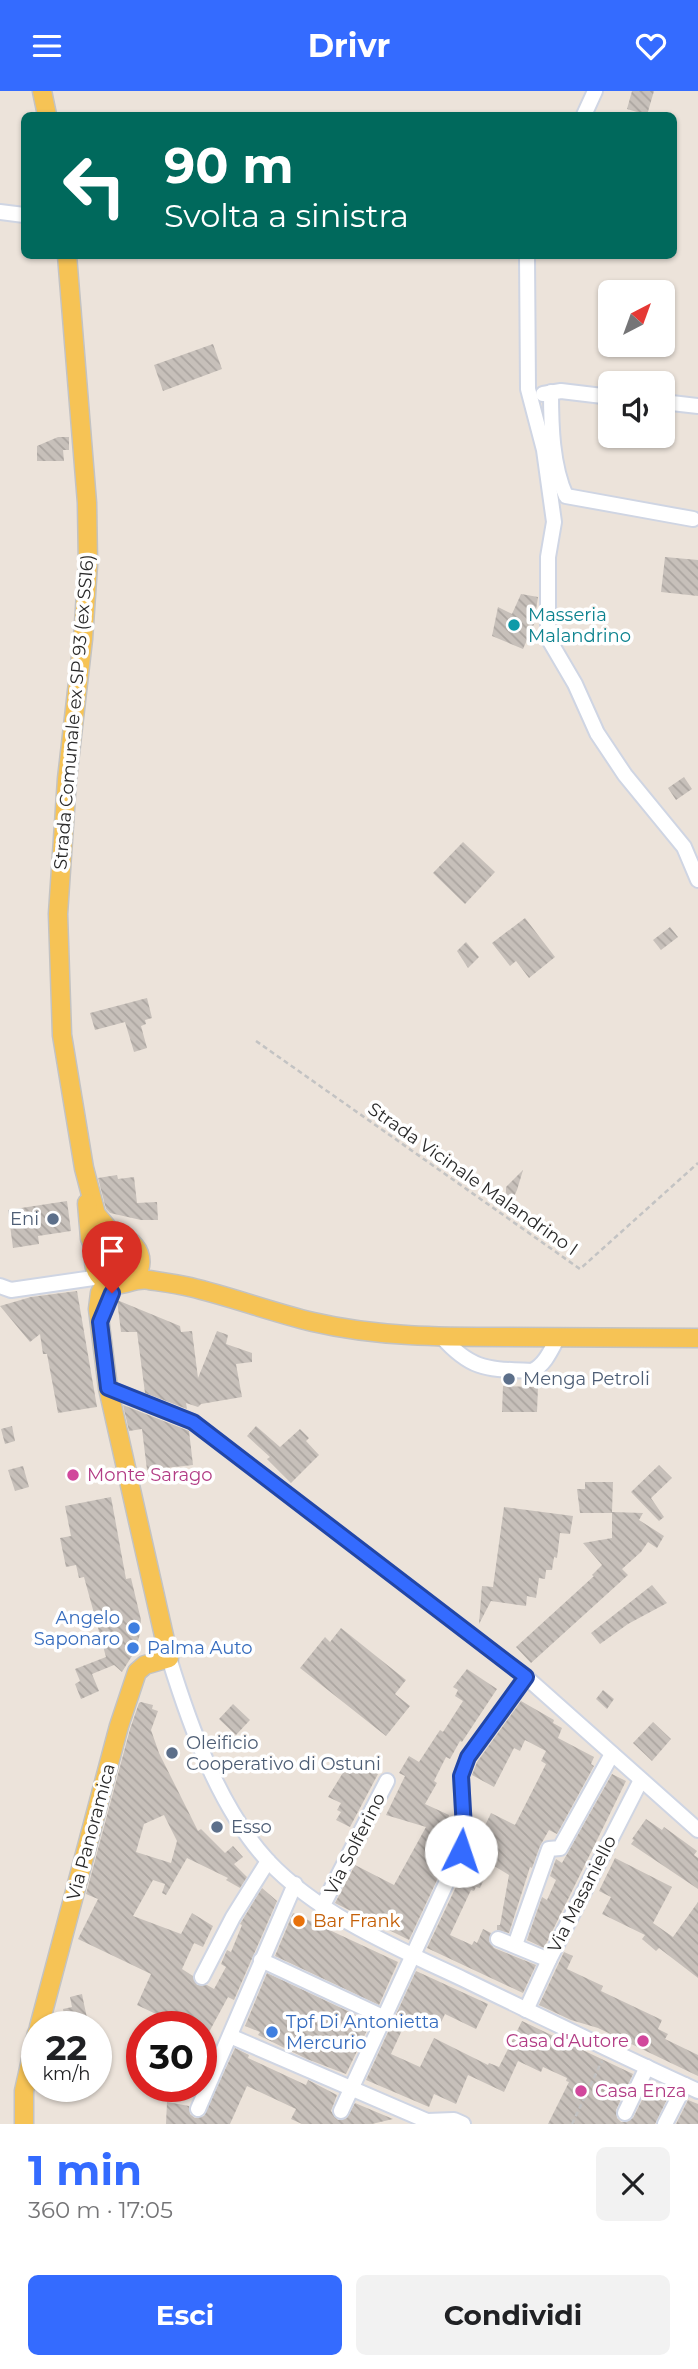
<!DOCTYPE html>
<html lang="it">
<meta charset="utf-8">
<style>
body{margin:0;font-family:Montserrat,sans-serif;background:#f2f2f2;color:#202124;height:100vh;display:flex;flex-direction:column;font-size:26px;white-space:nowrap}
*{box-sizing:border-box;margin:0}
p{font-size:23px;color:#757577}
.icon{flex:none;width:38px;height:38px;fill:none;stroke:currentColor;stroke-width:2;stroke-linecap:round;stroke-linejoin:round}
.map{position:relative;height:2033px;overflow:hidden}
.side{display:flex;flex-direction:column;background:#fff;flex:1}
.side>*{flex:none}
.banner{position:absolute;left:21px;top:21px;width:656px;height:147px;border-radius:10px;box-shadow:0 2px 5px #0004;background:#00695c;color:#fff;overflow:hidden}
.needle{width:46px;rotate:41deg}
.controls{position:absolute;left:598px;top:189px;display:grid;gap:14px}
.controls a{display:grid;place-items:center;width:77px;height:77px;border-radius:10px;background:#fff;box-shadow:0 2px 5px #0004;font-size:35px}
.speed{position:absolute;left:21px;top:1920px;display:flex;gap:14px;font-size:35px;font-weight:700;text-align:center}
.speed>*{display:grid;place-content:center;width:91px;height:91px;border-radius:50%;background:#fff;box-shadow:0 2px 5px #0004;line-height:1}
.speed small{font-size:18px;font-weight:400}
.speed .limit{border:10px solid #d22;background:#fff;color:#111}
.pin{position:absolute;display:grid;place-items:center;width:60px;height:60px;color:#fff;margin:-72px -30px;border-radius:50% 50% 50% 0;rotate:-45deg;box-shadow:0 0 7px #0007}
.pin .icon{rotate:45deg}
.me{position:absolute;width:77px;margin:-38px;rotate:4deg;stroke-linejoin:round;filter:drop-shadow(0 0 5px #0008)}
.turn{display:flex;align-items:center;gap:24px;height:147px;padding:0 28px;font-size:32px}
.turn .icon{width:91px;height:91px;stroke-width:2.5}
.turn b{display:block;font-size:49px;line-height:60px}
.round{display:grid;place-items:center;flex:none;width:74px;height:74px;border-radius:10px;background:#f2f2f2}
.head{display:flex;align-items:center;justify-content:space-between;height:119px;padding:0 28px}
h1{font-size:42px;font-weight:700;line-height:52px;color:#346bff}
.cta{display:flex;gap:14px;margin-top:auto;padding:14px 28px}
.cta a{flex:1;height:80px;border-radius:10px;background:#346bff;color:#fff;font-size:28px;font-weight:700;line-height:80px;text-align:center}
.cta a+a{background:#f2f2f2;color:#202124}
header{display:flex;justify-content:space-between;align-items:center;height:91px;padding:0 28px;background:#346bff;color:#fff;font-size:32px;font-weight:700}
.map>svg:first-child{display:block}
.building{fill:url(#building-back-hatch);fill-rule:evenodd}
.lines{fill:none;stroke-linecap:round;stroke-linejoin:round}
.minor-casing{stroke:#cfd5e3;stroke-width:18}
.major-casing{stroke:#c3c3c3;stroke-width:21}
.path{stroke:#c3c3c3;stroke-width:2.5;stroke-dasharray:5 3.5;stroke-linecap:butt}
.minor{stroke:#fff;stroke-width:14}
.major{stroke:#f6c355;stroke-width:18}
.route-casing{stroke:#2246a6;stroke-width:18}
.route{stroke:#346bff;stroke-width:12}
.culture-dot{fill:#0f9aa8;stroke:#fff;stroke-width:2.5}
.service-dot{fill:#5c6f8a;stroke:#fff;stroke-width:2.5}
.hotel-dot{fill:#d1479c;stroke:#fff;stroke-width:2.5}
.shop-dot{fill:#3f7fe0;stroke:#fff;stroke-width:2.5}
.food-dot{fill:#e8710a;stroke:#fff;stroke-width:2.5}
.labels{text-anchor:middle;stroke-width:7;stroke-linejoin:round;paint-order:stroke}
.culture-label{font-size:18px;fill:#0d838f;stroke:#fff;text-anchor:start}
.street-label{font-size:18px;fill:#292929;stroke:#fff}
.service-label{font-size:18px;fill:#4e5e75;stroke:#fff;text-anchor:start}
.hotel-label{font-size:18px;fill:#b23c85;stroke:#fff;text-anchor:start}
.shop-label{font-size:18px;fill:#366cbe;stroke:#fff;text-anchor:start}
.food-label{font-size:18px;fill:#c56008;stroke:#fff;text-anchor:start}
</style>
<header><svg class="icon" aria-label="menu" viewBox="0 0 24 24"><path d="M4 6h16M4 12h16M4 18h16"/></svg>Drivr<svg class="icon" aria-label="heart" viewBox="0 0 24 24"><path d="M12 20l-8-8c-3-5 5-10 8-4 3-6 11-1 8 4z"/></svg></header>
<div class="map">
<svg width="698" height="2033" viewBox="0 0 698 2033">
<defs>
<pattern id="building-back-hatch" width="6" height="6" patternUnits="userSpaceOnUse" patternTransform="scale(1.75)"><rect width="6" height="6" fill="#c7c0ba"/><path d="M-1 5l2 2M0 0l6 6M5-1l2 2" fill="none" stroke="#aba5a0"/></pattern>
</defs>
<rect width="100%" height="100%" fill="#ece3da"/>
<!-- building -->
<g class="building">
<path d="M632,0H654L647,24L627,18Z"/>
<path d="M213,253L222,278L163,300L154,274Z"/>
<path d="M58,346H69V359H63L64,370H37V355Z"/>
<path d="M665,466L698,469V505L661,501Z"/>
<path d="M521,503L538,506L536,519L538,520V524L523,558L492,545L498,516L512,523Z"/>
<path d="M684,686L692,698L676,709L668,697Z"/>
<path d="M463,751L495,781L465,813L433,782Z"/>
<path d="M525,827L555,866L529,887L516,870L510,875L492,852Z"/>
<path d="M670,836L678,846L661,859L653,849Z"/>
<path d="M466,851L479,866L468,877L457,860Z"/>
<path d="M147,907L152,927L145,929L146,933L141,935L147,957L134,961L125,931L95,939L90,922Z"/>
<path d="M523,1079L517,1099L512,1110L506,1102V1096Z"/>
<path d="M117,1084L118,1088L134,1086L137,1112L157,1111L158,1129H141L110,1122L106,1118L98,1087Z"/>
<path d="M67,1110L71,1140L38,1145L39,1153L13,1157L8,1119Z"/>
<path d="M77,1200L97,1316L58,1322L47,1263H43L40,1243L30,1251L0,1215L31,1206Z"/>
<path d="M117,1209L180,1235L181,1241L192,1240L198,1287L217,1240L228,1244L226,1253L252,1262V1271L236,1273L242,1306L201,1313L198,1316L186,1312L187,1318L145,1302L137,1241H121Z"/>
<path d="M503,1295L538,1296L537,1321H502Z"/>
<path d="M123,1314L189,1340L193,1374L147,1379L142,1338L129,1340Z"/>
<path d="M12,1335L15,1350L5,1353L1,1338Z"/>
<path d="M256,1335L280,1356L300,1338L309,1347L306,1350L319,1364L291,1392L267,1368L270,1366L247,1345Z"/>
<path d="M659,1374L672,1387L651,1407L664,1426L659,1430L631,1401Z"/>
<path d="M23,1375L29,1396L15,1400L8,1379Z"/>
<path d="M585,1391H613L612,1421L643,1422L639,1429L664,1445L657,1457L648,1451L641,1461L622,1478L628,1484L531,1572L516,1556L594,1485L592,1484L602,1474L583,1452L612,1447V1422H580L577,1398H585Z"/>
<path d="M111,1406L126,1488L131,1487L141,1529L140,1543L135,1560L122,1581L114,1574L92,1583L99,1600L81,1608L75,1593L80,1590L75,1578L106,1566L84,1486L79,1487L76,1474L66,1476L60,1447L71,1445L65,1415Z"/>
<path d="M504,1416L573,1425L570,1443L560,1442L557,1467L554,1466L552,1479H546L545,1488L539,1487L536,1507L527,1505L526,1515L491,1510L479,1533L482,1495L493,1496Z"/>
<path d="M652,1494L667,1512L628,1533L600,1553L591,1542Z"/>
<path d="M341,1537L406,1589L395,1603L410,1615L386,1645L300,1577L325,1546L330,1551Z"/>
<path d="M467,1578L497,1598L462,1651L460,1650L450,1668L446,1666L434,1690L437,1692L425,1713L449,1724L446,1736L438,1750L452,1757L409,1849L335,1812L355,1774L394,1794L426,1736L386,1724L405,1685L399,1682L409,1665L419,1671L440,1639L443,1641L463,1610L455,1605L458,1599L453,1596Z"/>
<path d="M603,1599L614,1608L607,1618L596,1608Z"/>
<path d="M521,1610L554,1629L553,1632L562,1637L558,1647L594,1666L591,1673L594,1675L557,1743L549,1739L540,1755L532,1777L530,1776L509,1842L497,1839V1834H500L509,1784L491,1773L480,1797L476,1796L474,1800L471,1799L450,1844L472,1854L474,1850L477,1852L483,1838L491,1842L489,1850L494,1857L536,1874L523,1902L427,1857L491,1722L515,1734L546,1673L541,1670L546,1660L525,1649L520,1660L514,1657L494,1696L472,1684L477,1671Z"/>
<path d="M141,1611L153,1614L152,1618L158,1620L151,1639L159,1662L198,1740L201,1738L225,1762L233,1755L243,1766L234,1773L247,1786L240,1797L226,1789L228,1787L187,1767L166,1804L162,1802L165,1793L153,1789L133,1825L181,1843L192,1822L213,1835L203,1856L194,1852L182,1878L193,1885L197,1894H207L214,1898L226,1876L221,1873L227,1859L231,1861L242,1834L240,1833L262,1797L277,1810L234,1909L228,1906L201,1956V1936H174L175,1932L137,1914L151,1883L78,1848L98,1808L86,1803L130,1638L139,1612ZM164,1724L177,1750L171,1772L136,1761L144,1733Z"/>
<path d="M233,1613L250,1629L236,1644L219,1628Z"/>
<path d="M653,1631L671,1648L652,1670L633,1652Z"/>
<path d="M356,1671L378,1683L350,1736L336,1729L341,1721L337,1719L341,1712L328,1706L344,1680L350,1683Z"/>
<path d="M612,1683L626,1690L544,1857L527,1849L542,1806L547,1809L556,1789L550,1785L556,1768L562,1772Z"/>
<path d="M646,1728L662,1739L664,1736L697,1760L694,1764L698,1767V1798L631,1753L634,1749L632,1748Z"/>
<path d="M615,1767L672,1796L653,1832L673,1846L698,1811V1887L659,1857L656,1860L642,1848L645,1844L602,1823L611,1806L599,1800Z"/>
<path d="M293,1822L398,1871L379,1914L275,1865Z"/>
<path d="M564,1861L573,1865L567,1878L603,1895L601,1900L662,1929L658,1938L668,1943L665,1948L698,1964V1985L598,1937L571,1929L539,1914Z"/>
<path d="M416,1880L488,1913L476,1938L445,1923L437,1940L408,1926L391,1963L420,1976L434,1947L488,1974L489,1972L499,1976L522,1930L633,1983L616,2019L617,2027L621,2031H626L633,2027L651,1991L671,2000L655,2033H548L569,1991L566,1990L567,1987L543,1976L541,1981L518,1970L504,2001L468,1984L456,2013L434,2003L429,2016L366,1989Z"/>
<path d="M267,1882L371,1931L346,1983L307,1968L258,1944L260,1941L245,1935Z"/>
<path d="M82,1903L84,1913L89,1936H77L75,1927L65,1929L63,1918L72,1916L70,1906Z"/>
<path d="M235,1957L249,1964L248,1967L306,1994L308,1989L337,2004L331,2020L338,2029L347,2027L355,2012L393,2028L372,2033H302L291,2028L296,2018L247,1995L230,2033H166L167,2011L189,2015L190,2023L195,2027L204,2025Z"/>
<path d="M688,2009L698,2013V2033H676Z"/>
</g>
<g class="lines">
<!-- minor casing -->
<g class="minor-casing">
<g id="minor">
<path d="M584,24L595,0"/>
<path d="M0,121L24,124"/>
<path d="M527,164L528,298L544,359L554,431L548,466V547L575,593L597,642L625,684L684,756L698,789"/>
<path d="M551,301C551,334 552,375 566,405L693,428"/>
<path d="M543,303L561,300L611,306"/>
<path d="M663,311L698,315"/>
<path d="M0,1195L11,1199L100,1186"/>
<path d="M441,1245C472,1280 488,1278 532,1280C545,1274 551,1259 558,1246"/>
<path d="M108,1297L193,1331L526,1586L698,1739"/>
<path d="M169,1567C190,1635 219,1717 268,1770C319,1824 397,1857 463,1888C541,1926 619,1964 698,2000"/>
<path d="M322,1816L387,1690"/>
<path d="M498,1848L549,1869"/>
<path d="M515,1854L549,1758L560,1757L612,1663"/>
<path d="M261,1869L383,1926"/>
<path d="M202,1886L233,1826L268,1770"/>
<path d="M526,1919L549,1869L641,1689"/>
<path d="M230,1945L427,2030L454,2029L463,2033"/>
<path d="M198,2018L295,1793"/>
<path d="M341,2020L461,1760L464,1739L461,1685L468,1666L526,1586"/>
<path d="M625,2022L647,1976"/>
<path d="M665,2033L685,1994"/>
</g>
</g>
<!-- major casing -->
<g class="major-casing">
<g id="major">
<path d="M42,0L47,24"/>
<path d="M67,164L87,412L88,473L83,548L67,688L58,823L62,944L84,1077L96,1123L116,1147"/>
<path d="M87,1112L90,1147L96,1161"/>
<path d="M132,1189C155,1167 126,1133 103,1152C89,1163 92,1184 108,1191C121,1198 133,1186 149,1189C162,1191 177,1193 190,1196C232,1206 271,1221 313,1231C377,1246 442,1246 507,1246C571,1246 634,1247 698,1247"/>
<path d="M39,1936L119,1635L137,1581L145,1574L169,1567L108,1297L98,1218L100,1202L106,1191"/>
<path d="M24,2033V2000L37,1942"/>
</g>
</g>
<!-- path -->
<g class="path">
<path d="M256,950L580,1178L698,1072"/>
<path d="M572,2033L602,1970"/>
</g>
<!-- minor -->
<use href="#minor" class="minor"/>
<!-- major -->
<use href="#major" class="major"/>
</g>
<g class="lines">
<!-- route casing -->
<g class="route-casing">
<path id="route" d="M112,1202L100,1231L108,1297L193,1331L526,1586L468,1666L461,1685L464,1738L461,1760"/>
</g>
<!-- route -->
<use href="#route" class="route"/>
</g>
<!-- markers -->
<circle class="culture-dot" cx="514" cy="534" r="7"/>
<g class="service-dot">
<circle cx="53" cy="1128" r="7"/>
<circle cx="509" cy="1288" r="7"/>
<circle cx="172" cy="1662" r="7"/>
<circle cx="217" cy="1736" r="7"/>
</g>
<g class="hotel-dot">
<circle cx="73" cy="1384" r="7"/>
<circle cx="643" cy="1950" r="7"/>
<circle cx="581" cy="2000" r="7"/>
</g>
<g class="shop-dot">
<circle cx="134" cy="1537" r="7"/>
<circle cx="133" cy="1557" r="7"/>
<circle cx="272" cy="1941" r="7"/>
</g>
<circle class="food-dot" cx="299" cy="1830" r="7"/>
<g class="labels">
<!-- culture labels -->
<g class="culture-label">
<text x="528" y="530">Masseria<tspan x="528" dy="21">Malandrino</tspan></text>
</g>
<!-- street labels -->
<g class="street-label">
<text transform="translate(74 621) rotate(-85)" y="6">Strada Comunale ex SP 93 (ex SS16)</text>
<text transform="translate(473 1088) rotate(35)" y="6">Strada Vicinale Malandrino I</text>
<text transform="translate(91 1741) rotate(-75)" y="6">Via Panoramica</text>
<text transform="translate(355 1753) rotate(-63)" y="6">Via Solferino</text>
<text transform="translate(582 1803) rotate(-63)" y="6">Via Masaniello</text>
</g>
<!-- service labels -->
<g class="service-label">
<text x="39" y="1134" text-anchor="end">Eni</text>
<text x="523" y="1294">Menga Petroli</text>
<text x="186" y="1658">Oleificio<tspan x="186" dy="21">Cooperativo di Ostuni</tspan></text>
<text x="231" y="1742">Esso</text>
</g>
<!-- hotel labels -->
<g class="hotel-label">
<text x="87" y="1390">Monte Sarago</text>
<text x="629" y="1956" text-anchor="end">Casa d'Autore</text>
<text x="595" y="2006">Casa Enza</text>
</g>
<!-- shop labels -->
<g class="shop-label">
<text x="120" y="1533" text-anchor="end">Angelo<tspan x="120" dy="21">Saponaro</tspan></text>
<text x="147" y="1563">Palma Auto</text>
<text x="286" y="1937">Tpf Di Antonietta<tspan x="286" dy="21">Mercurio</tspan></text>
</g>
<!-- food labels -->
<g class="food-label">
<text x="313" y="1836">Bar Frank</text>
</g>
</g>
</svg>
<div class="controls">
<a><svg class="needle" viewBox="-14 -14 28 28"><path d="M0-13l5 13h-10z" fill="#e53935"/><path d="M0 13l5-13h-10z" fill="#757577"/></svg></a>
<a><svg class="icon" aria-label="sound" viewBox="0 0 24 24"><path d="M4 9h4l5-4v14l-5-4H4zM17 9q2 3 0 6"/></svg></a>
</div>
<div class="speed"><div>22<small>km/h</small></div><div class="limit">30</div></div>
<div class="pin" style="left:112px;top:1202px;background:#d93025"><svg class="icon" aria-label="arrive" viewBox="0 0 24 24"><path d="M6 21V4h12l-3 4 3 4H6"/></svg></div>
<svg class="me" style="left:461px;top:1760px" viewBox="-20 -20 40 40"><circle r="19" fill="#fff"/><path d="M0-13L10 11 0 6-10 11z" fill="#346bff"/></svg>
<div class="banner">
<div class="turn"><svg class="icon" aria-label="left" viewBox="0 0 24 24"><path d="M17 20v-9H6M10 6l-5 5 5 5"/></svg><div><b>90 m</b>Svolta a sinistra</div></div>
</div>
</div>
<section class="side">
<div class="head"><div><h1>1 min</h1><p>360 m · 17:05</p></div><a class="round"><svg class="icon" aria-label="close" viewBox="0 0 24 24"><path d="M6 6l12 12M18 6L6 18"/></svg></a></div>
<div class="cta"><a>Esci</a><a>Condividi</a></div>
</section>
